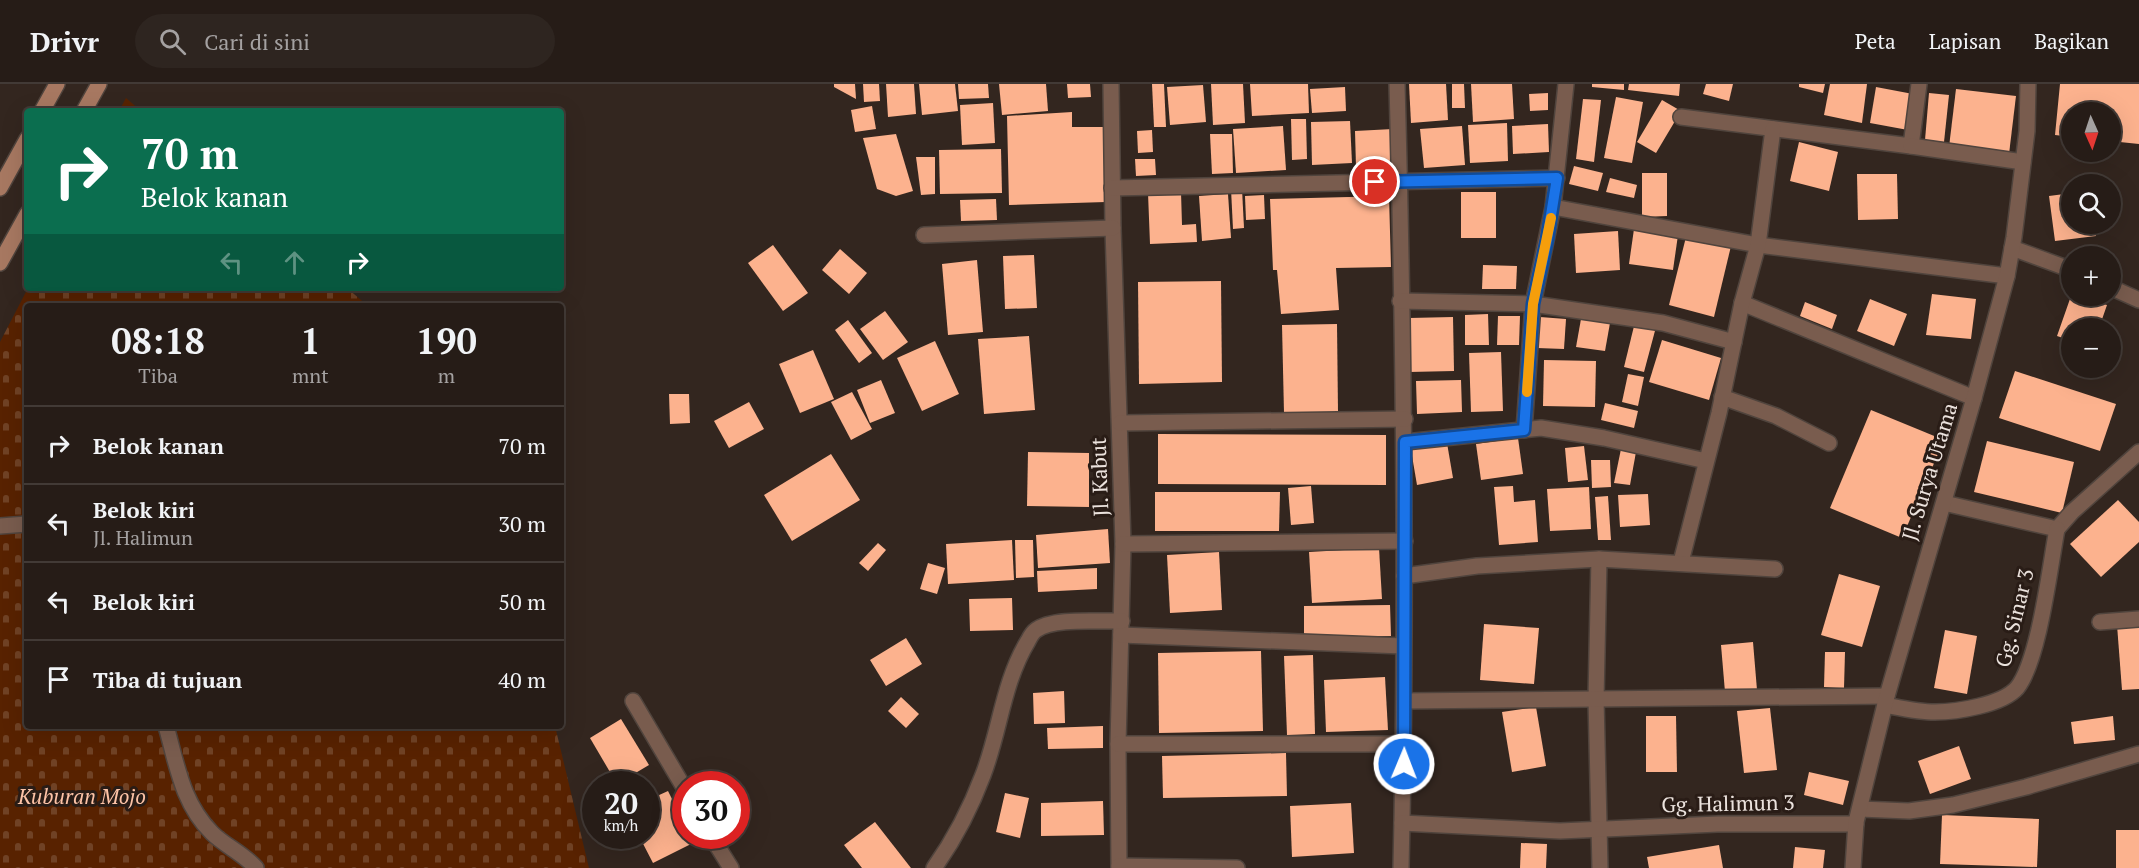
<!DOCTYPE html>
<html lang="id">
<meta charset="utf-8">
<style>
body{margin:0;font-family:"PT Serif",serif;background:#2e2520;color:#f1f3f6;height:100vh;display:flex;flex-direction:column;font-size:22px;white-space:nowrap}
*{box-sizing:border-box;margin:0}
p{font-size:20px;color:#a4a1a1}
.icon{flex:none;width:33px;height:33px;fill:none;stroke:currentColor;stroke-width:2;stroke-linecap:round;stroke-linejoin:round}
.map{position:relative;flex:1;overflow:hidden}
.drawer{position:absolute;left:24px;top:219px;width:540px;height:426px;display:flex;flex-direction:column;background:#261c17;border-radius:6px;box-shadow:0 6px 24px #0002,0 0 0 2px #423a36}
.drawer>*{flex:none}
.guide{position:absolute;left:24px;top:24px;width:540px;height:183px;border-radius:6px;box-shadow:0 6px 24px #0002,0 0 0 2px #423a36;background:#0b6e4f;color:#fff;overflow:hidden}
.needle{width:39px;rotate:177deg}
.fabs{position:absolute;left:2061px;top:18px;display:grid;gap:12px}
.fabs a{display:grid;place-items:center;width:60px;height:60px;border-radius:50%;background:#261c17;box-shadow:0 6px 24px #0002,0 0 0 2px #423a36;font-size:30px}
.speed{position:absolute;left:582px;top:687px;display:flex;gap:12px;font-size:30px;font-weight:700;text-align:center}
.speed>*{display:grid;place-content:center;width:78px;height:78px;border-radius:50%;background:#261c17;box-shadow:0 6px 24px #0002,0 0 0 2px #423a36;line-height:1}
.speed small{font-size:15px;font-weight:400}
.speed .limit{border:9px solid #d22;background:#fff;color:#111}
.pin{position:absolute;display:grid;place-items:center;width:51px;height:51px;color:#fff;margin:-26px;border:3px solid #fff;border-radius:50%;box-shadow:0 2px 6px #0007}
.me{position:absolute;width:66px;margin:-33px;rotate:1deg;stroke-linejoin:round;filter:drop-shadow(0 0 4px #0008)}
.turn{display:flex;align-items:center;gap:21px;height:126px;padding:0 18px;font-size:27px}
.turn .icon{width:78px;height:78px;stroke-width:2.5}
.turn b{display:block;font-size:42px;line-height:51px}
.lanes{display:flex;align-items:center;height:57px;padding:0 18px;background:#0003;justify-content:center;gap:30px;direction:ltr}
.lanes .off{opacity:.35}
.eta{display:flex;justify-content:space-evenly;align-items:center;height:102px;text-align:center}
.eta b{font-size:36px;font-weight:600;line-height:42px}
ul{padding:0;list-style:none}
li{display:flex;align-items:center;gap:18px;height:78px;padding:0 18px;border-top:2px solid #423a36}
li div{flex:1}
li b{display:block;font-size:22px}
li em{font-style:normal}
header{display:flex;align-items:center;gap:36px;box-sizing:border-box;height:84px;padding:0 30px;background:#261c17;border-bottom:2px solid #423a36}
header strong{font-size:28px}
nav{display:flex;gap:33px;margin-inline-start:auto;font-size:21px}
.search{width:420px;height:54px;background:#2e2520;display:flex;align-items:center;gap:15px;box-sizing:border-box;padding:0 21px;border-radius:33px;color:#a4a1a1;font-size:22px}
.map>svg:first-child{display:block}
.cemetery{fill:url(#cemetery-stones)}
.building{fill:#fcb28e}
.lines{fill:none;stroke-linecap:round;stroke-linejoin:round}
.street-casing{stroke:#50443d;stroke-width:18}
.secondary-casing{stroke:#50443d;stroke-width:18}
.street{stroke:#795c4e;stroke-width:15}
.secondary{stroke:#a77861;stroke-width:15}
.route-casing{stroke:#114b97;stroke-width:15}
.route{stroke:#1a73e8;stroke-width:10}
.slow{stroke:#f59e0b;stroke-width:10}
.labels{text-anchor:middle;stroke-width:6;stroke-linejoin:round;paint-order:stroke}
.street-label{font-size:21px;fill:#ebe2dd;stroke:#291c16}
.park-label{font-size:21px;font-style:italic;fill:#fdc3a6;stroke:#291c16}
</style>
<header>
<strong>Drivr</strong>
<div class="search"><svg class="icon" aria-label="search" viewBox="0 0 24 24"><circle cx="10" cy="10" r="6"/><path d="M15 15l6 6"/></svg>Cari di sini</div>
<nav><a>Peta</a><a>Lapisan</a><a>Bagikan</a></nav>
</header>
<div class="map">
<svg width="2139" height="784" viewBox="0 0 2139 784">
<defs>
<pattern id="cemetery-stones" width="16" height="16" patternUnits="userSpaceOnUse" patternTransform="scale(1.5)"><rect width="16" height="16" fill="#582200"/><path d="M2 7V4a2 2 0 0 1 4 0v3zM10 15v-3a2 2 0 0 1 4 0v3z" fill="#704225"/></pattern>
</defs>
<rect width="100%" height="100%" fill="#33261f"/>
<!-- cemetery -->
<g class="cemetery">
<path d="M126,14L141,27H119Z"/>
<path d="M28,204H347L368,222H27V642H555L589,784H0V258Z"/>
</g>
<!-- building -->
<g class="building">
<path d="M834,0H855L856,15L834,3Z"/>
<path d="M863,0H879L880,17L864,18Z"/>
<path d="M886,0H914L916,30L888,33Z"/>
<path d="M919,0H955L958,27L922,31Z"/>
<path d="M958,0H988L989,14L959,15Z"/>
<path d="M999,0H1046L1048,27L1002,31Z"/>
<path d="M1067,0H1090L1091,13L1068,14Z"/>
<path d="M1152,0H1164L1166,43H1154Z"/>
<path d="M1211,0H1243L1245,39L1213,41Z"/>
<path d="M1250,0H1308L1309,29L1252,32Z"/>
<path d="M1409,0H1446L1448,36L1411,39Z"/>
<path d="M1452,0H1464L1465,24H1452Z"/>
<path d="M1471,0H1512L1514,35L1473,38Z"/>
<path d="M1592,0H1624V6L1592,3Z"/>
<path d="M1629,0H1680L1679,12L1628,6Z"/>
<path d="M1706,0H1733L1729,17L1703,10Z"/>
<path d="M1799,0H1825L1823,9L1799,3Z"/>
<path d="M1830,0H1867L1862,39L1824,31Z"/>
<path d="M2060,0H2139V60L2110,57V28H2072V53L2055,51Z"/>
<path d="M1203,1L1206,38L1170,41L1167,3Z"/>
<path d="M1345,3L1346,27L1312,29L1310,5Z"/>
<path d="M1876,3L1913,10L1908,46L1870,39Z"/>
<path d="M1956,5L2016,12L2009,70L1949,63Z"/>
<path d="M1548,9V26L1530,27L1529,10Z"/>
<path d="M1929,9L1949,11L1944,58L1925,56Z"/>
<path d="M1616,13L1643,18L1632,79L1604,74Z"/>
<path d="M1583,15L1601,16L1594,78L1576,75Z"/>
<path d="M1662,16L1681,27L1656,69L1637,58Z"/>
<path d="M993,19L995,59L962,61L960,21Z"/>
<path d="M872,22L876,45L855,48L851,26Z"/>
<path d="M1072,28V43H1104L1106,118L1009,121L1007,32Z"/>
<path d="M1291,35H1306L1307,75L1292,76Z"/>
<path d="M1350,37L1352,79L1312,81L1311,38Z"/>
<path d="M1507,39L1508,77L1470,79L1468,41Z"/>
<path d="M1548,40L1549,68L1513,70L1512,42Z"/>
<path d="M1283,42L1286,86L1236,89L1233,45Z"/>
<path d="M1462,42L1465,81L1424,84L1420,45Z"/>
<path d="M1393,45L1394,82L1356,83L1355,47Z"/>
<path d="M1152,46L1153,68L1138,69L1137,47Z"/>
<path d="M896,50L913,107L896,112L877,105L863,54Z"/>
<path d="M1210,50H1232L1233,89L1212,90Z"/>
<path d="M1799,58L1838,68L1829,107L1790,97Z"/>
<path d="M1001,65L1002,109L940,110L939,66Z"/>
<path d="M916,73H935V110L921,111Z"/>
<path d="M1135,75H1155L1156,91L1136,92Z"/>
<path d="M1574,82L1603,89L1598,107L1569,100Z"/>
<path d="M1642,89H1667V132L1642,133Z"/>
<path d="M1857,90H1897L1898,135L1858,136Z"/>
<path d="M1610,94L1637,101L1634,114L1606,108Z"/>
<path d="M1231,105H1242L1244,144L1233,145Z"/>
<path d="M1181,108L1182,141L1196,140L1197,158L1150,160L1148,109Z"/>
<rect x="1461" y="108" width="35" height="46"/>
<path d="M2072,109V140H2094L2096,152L2055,157L2049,112Z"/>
<path d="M1228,110L1231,154L1202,157L1199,112Z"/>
<path d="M1264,111L1265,135L1246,136L1245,112Z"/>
<path d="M1389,112L1391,183L1336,184L1339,226L1281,230L1277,186H1273L1270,115Z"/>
<path d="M996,115L997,136L961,137L960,116Z"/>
<path d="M1634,145L1678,151L1673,186L1629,180Z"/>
<path d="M1618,147L1620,186L1576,189L1574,150Z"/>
<path d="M1686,153L1731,162L1714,233L1669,221Z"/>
<path d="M773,161L808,209L783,227L748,179Z"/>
<path d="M840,165L867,189L849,210L822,186Z"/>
<path d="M1034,171L1037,224L1005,225L1003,172Z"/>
<path d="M977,176L983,248L948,251L942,180Z"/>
<path d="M1483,181L1517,182L1516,205H1482Z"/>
<path d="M1221,197L1222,298L1139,300L1138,198Z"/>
<path d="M1932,210L1976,215L1971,255L1926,251Z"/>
<path d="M2071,212H2078L2107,221L2099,244H2072V257L2057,252Z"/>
<path d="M1870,215L1907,230L1894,262L1857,247Z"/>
<path d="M1805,218L1837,231L1832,245L1800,232Z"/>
<path d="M885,227L908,258L883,276L860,245Z"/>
<path d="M1488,230L1489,261H1465V231Z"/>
<path d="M1498,232H1520L1519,261H1497Z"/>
<path d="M1453,233L1454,287L1409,288V234Z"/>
<path d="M1540,233L1566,235L1564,265L1537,264Z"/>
<path d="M1581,235L1610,239L1605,267L1576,263Z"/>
<path d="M848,236L872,269L859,279L835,246Z"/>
<path d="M1635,238L1656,243L1644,288L1624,283Z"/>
<path d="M1337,240L1338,328L1284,329L1282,241Z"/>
<path d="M1029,252L1035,326L984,330L978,255Z"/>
<path d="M1662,256L1721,274L1709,316L1649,298Z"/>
<path d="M935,257L959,310L922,327L897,274Z"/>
<path d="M813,266L834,315L800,329L779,280Z"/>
<path d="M1501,268L1503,327L1471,328L1469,269Z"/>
<path d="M1544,276L1596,277L1595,323L1543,322Z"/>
<path d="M2015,287L2116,320L2100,367L1999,334Z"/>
<path d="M1628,290L1644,293L1638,322L1622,318Z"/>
<path d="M881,296L895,329L870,339L857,306Z"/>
<path d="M1461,296L1462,328L1417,330L1416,297Z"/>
<path d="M852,308L872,345L851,356L831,318Z"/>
<path d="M669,310H689L690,339L670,340Z"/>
<path d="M749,318L764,345L729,364L714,337Z"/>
<path d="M1605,319L1638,327L1634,344L1601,336Z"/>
<path d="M1871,326L1944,356L1902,454L1830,424Z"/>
<path d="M1158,350L1386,351V401L1158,400Z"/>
<path d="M1518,354L1523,390L1481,396L1476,360Z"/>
<path d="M1987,357L2074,378L2062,429L1974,408Z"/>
<path d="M1447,359L1453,394L1417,401L1411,366Z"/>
<path d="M1584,362L1588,396L1568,398L1565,364Z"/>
<path d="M1621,365L1636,368L1630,401L1614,399Z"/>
<path d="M1028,368L1089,369V423L1027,422Z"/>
<path d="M831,370L860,416L792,457L764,411Z"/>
<path d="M1591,376H1610L1611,403L1592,404Z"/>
<path d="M1311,402L1314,439L1291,441L1288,404Z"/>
<path d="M1513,402L1514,418L1535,416L1538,458L1499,461L1494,403Z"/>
<path d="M1589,403L1591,445L1550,447L1547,405Z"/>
<path d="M1155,408H1280L1279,447H1155Z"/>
<path d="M1648,410L1650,441L1620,443L1618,411Z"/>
<path d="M1608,412L1611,456H1598L1595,413Z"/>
<path d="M2118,416L2139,438V458L2101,493L2070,460Z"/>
<path d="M1108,445L1110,479L1038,484L1036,451Z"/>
<path d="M1012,456L1014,496L948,500L946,460Z"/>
<path d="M1015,456H1033L1034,493L1016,494Z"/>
<path d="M878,459L886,466L868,487L859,479Z"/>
<path d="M1379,464L1382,515L1312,519L1309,468Z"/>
<path d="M1219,468L1222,526L1170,529L1167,471Z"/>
<path d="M928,479L945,484L937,510L920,505Z"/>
<path d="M1097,484V505L1038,508L1037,487Z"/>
<path d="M1839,490L1880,502L1862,563L1821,551Z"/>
<path d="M1012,514L1013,546L970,547L969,515Z"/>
<path d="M1390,521L1391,552L1304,553V522Z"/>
<path d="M2139,539V605L2122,606L2117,541Z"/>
<path d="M1484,540L1539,544L1534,600L1480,596Z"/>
<path d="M1945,546L1977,552L1967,610L1934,604Z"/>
<path d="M906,554L922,580L886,602L870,576Z"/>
<path d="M1753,558L1757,606L1725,608L1721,561Z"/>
<path d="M1261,567L1263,647L1159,649L1158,569Z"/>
<path d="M1825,568H1845L1844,604L1824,603Z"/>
<path d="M1313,571L1315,650L1287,651L1284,572Z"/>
<path d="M1385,593L1388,646L1326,648L1324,596Z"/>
<path d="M1064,607L1065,639L1034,640L1033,609Z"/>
<path d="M901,613L919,630L906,644L888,627Z"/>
<path d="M1536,623L1546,682L1512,688L1502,628Z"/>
<path d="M1770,624L1777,686L1744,689L1737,627Z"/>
<path d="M1646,632H1676L1677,688H1646Z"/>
<path d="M2113,632L2115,656L2074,660L2071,638Z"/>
<path d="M621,635L649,681L617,700L590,654Z"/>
<path d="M1103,642V664L1048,665L1047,644Z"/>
<path d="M1959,662L1971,695L1930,710L1918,677Z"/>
<path d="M1286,669L1287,712L1163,714L1162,672Z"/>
<path d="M1809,688L1849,697L1843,721L1804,711Z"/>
<path d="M668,707L686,743V752H690L693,759L653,779L639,752H646V717Z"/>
<path d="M1005,709L1029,714L1020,754L996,748Z"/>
<path d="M1103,717L1104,751L1041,752V719Z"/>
<path d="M1351,719L1354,769L1292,773L1290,722Z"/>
<path d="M1942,731L2039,735L2037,783L1940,780Z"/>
<path d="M875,738L911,784H862L844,761Z"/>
<rect x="2116" y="746" width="23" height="38"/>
<path d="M1521,759L1547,760L1546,784H1520Z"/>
<path d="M1719,761L1723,784H1649L1647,773Z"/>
<path d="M1795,763L1825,766L1823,784H1793Z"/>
</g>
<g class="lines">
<!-- street casing -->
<g class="street-casing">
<g id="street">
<path d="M1111,0L1113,144L1123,460L1118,660L1119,784"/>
<path d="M1397,0C1404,261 1407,523 1401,784"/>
<path d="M1681,33L1911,62L1919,0"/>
<path d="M1911,62L2023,78"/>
<path d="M1112,104L1557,94"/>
<path d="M1553,123L1758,161L2007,192"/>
<path d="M924,151L1113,144"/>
<path d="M2012,164L2072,186"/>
<path d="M2110,203L2139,216"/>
<path d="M1400,217L1533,220L1663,239L1734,258"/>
<path d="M1742,219L1974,314"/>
<path d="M1722,313L1776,332L1829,359"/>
<path d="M1120,339L1405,335"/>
<path d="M1524,346L1533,220L1553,123L1566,0"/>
<path d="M1405,358L1541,344L1604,354L1706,377"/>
<path d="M1944,419L2057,445"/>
<path d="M0,442L27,440"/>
<path d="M2057,445L2072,428L2139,368"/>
<path d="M1123,460L1405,457"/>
<path d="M1599,475L1596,615L1600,784"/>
<path d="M1681,478L1719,329L1742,219L1758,161L1773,45"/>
<path d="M1404,492L1477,482L1599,475L1775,485"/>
<path d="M2100,538L2139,535"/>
<path d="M1121,551L1403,562"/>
<path d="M633,617L686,707"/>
<path d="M1404,617L1887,612"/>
<path d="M1885,621C1901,624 1918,628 1935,628C1956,628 2002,621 2017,604C2039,577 2050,482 2057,445"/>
<path d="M166,642C177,681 182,719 212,749C225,762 243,769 256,784"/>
<path d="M1118,660H1404"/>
<path d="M1860,725L1909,727L1953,721L2026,703L2139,670"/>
<path d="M1402,739L1560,747L1718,740H1856"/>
<path d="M711,752L731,784"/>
<path d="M1119,782L1237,784"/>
<path d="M934,784C954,756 971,723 983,691C1000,647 1003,598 1028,557C1030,553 1033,548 1036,546C1053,533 1100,538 1122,537"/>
<path d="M1853,784L1856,738L1887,612L1974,314L2007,192L2014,153L2027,47L2028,0"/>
</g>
</g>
<!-- secondary casing -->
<g class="secondary-casing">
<g id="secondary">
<path d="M42,27L57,0"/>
<path d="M84,27L99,0"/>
<path d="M0,104L27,55"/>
<path d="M0,179L27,130"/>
</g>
</g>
<!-- street -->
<use href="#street" class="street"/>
<!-- secondary -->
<use href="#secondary" class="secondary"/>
</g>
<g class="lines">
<!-- route casing -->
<g class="route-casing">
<path id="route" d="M1375,98L1557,94L1547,156L1533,220L1524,346L1405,358L1404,680"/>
</g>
<!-- route -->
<use href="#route" class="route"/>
<!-- slow -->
<path class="slow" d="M1527,308L1533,220L1551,134"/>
</g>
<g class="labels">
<!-- street labels -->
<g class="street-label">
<text transform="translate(1930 388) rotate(-73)" y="7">Jl. Surya Utama</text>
<text transform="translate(1100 393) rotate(-92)" y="7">Jl. Kabut</text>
<text transform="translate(2015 534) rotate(-76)" y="7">Gg. Sinar 3</text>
<text transform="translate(1728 720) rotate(-1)" y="7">Gg. Halimun 3</text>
</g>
<!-- park labels -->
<g class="park-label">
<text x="82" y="720">Kuburan Mojo</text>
</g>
</g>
</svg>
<div class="fabs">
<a><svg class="needle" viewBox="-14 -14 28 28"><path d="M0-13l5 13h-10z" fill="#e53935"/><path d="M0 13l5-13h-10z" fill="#a4a1a1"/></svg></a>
<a><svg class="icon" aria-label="search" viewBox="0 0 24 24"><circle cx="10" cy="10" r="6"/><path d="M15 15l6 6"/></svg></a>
<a>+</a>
<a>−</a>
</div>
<div class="speed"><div>20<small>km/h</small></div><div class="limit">30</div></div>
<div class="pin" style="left:1375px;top:98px;background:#d93025"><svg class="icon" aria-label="arrive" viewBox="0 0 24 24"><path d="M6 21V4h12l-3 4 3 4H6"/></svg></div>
<svg class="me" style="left:1404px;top:680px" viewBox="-20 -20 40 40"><circle r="17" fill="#1a73e8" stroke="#fff" stroke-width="3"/><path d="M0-11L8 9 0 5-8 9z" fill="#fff"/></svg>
<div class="guide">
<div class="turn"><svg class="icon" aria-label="right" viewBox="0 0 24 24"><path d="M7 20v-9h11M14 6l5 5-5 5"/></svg><div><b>70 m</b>Belok kanan</div></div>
<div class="lanes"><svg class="icon off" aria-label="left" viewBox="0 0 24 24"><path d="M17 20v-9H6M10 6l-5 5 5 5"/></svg><svg class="icon off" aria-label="ahead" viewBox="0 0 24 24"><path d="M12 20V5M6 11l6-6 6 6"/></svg><svg class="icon" aria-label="right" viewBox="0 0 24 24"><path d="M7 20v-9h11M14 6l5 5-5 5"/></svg></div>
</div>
<section class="drawer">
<div class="eta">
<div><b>08:18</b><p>Tiba</p></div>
<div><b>1</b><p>mnt</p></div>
<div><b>190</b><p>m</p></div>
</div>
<ul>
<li><svg class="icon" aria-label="right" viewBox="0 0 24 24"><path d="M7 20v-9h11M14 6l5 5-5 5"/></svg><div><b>Belok kanan</b></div><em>70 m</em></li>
<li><svg class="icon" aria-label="left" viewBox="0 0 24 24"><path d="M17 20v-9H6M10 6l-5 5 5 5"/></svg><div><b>Belok kiri</b><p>Jl. Halimun</p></div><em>30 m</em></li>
<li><svg class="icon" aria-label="left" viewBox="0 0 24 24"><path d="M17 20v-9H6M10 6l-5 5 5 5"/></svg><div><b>Belok kiri</b></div><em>50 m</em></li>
<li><svg class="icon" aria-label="arrive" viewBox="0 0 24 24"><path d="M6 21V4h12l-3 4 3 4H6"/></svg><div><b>Tiba di tujuan</b></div><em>40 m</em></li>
</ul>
</section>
</div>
